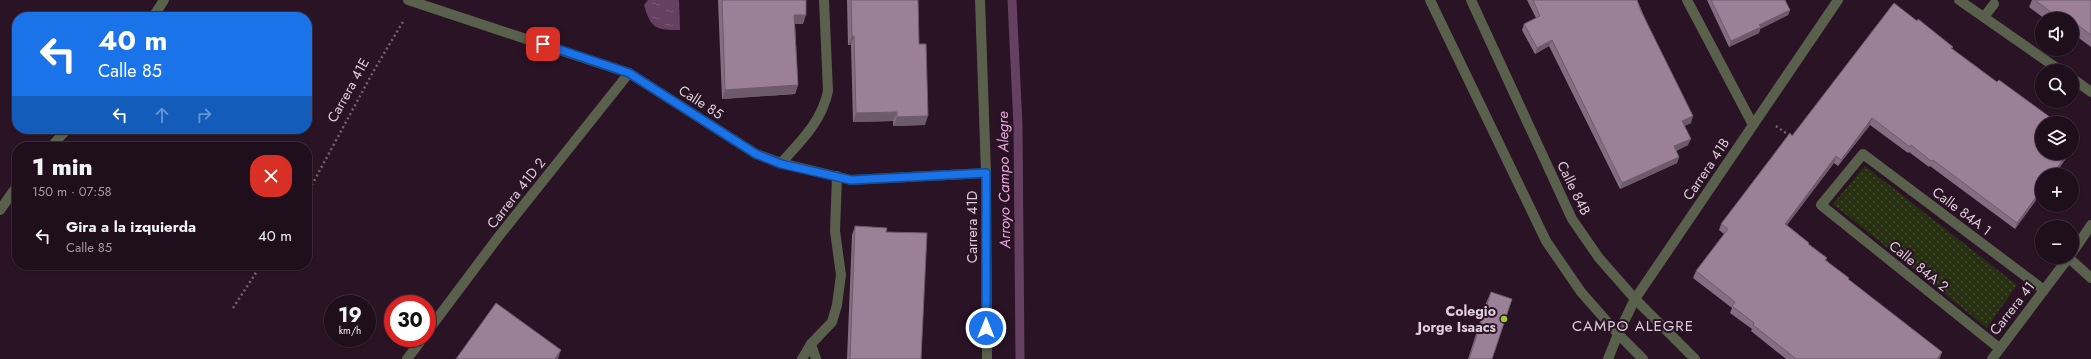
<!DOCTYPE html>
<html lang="es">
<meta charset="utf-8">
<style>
body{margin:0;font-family:Jost,sans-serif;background:#2c1c29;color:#f1f3f6;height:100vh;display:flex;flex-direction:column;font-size:15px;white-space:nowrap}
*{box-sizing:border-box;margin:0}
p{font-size:13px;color:#a19ca3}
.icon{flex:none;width:22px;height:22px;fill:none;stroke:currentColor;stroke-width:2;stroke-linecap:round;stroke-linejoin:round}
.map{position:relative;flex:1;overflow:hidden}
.sheet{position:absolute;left:12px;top:142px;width:300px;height:128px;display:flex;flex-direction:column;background:#1f0e1c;border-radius:16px;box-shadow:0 1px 3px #0004,0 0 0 1px #3c2e3b}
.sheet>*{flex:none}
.guide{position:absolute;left:12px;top:12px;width:300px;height:122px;border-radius:16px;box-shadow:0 1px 3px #0004,0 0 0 1px #3c2e3b;background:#1a73e8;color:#fff;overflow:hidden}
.fabs{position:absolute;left:2035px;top:12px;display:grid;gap:8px}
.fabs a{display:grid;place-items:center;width:44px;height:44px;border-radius:50%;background:#1f0e1c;box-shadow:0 1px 3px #0004,0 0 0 1px #3c2e3b;font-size:20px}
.speed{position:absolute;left:324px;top:295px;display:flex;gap:8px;font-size:20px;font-weight:700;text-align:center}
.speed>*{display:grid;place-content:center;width:52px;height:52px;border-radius:50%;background:#1f0e1c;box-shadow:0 1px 3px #0004,0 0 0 1px #3c2e3b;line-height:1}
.speed small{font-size:10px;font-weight:400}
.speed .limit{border:6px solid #d22;background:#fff;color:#111}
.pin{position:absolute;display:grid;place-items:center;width:34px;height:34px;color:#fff;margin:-17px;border-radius:8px;box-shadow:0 2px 6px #0006}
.me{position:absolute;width:44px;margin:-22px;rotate:0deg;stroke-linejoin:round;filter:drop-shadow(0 0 3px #0008)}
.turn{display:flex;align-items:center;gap:14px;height:84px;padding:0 20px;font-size:18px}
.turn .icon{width:52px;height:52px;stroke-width:2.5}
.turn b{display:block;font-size:28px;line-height:34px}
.lanes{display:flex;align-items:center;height:38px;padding:0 20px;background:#0003;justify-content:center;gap:20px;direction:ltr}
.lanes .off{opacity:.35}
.round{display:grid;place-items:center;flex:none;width:42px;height:42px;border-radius:16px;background:#2c1c29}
.head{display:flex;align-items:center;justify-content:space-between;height:68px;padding:0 20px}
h1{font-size:24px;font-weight:800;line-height:30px}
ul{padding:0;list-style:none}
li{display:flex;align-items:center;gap:12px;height:52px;padding:0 20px}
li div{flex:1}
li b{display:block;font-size:15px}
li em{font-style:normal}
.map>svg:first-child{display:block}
.park{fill:url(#park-dots)}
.water{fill:url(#water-ripples)}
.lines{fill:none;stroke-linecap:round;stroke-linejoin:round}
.stream{stroke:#664060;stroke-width:9}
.path{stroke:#756171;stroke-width:2.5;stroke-dasharray:2 3;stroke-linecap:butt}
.service{stroke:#59604c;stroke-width:10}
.minor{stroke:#59604c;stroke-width:10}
.tertiary{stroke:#59604c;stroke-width:10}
.wall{fill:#866e82}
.shaded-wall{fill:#6d5a6a}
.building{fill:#9c8097;stroke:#6d5a6a}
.route-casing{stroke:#114b97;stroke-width:10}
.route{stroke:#1a73e8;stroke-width:7}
.poi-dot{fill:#9fca2d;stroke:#291325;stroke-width:1.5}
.labels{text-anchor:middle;stroke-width:4;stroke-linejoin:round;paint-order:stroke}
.street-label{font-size:14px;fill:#deceda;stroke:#291325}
.poi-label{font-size:14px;font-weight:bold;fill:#deceda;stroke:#291325;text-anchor:end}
.water-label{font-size:15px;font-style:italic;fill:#e7a7db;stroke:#291325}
.neighbourhood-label{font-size:15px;letter-spacing:1px;fill:#deceda;stroke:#291325}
</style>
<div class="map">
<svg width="2091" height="359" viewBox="0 0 2091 359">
<defs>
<pattern id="park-dots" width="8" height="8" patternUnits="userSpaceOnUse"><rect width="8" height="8" fill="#273111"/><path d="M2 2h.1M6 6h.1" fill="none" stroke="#464e33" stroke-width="1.8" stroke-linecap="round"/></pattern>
<pattern id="water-ripples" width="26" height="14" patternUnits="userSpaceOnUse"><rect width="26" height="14" fill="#664060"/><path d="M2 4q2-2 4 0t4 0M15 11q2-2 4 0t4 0" fill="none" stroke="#7b5a76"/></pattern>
</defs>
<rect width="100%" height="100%" fill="#291325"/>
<!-- park -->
<path class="park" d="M1865,166L2017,285L1987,328L1833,204Z"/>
<!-- water -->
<path class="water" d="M648,0H679L680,30C656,30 651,29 644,5Z"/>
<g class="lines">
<!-- stream -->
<path class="stream" d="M1012,0L1018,126L1020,359"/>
<!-- path -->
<g class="path">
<path d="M1776,126L1790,136"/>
<path d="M307,194L373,72L404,20"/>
<path d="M233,308L261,265"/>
</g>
<!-- service -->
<g class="service">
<path d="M1984,17L1994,4"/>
<path d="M781,163C801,141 822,121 828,91L824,0"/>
<path d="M811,344L816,359"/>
<path d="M1999,348L1821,205L1863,154L2044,290"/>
<path d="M802,359L811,344L832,322L837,305L841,275L835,231L837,176"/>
</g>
<!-- minor -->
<g class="minor">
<path d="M408,0L629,73L756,154L781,163L851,180L986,173"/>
<path d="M980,0L986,173L987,359"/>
<path d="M1687,0L1753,125"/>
<path d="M1959,0L2061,71"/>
<path d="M153,17L164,0"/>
<path d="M2072,78L2091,92"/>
<path d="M51,147L67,129"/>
<path d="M0,210L17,186"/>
<path d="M2072,253L2091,225"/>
<path d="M2069,258L2091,278"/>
<path d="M427,332L499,236L629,73"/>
<path d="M407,359L423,338"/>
<path d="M1608,359L1618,334L1635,299L1838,0"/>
<path d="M1992,359L2069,257"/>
</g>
<!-- tertiary -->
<g class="tertiary">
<path d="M1430,0L1546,241L1581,292L1618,334L1643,359"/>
<path d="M1471,0L1572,219L1599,258L1635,299L1695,359"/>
</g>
</g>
<!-- wall -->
<g class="wall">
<path d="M718,0H806L803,24H795L798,85L795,94L722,99Z"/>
<path d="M847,0H918L919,44L925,125L893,126V121L853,122L851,45H848Z"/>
<path d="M1527,0H1637L1691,123L1684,126L1688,145L1676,151L1679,157L1677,163L1620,189L1549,46L1535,54L1522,30L1524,24L1536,18Z"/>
<path d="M1707,0H1785L1790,10L1788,15L1760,29L1759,33L1729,47Z"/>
<path d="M2032,0H2091V47L2072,33V19H2045L2029,7Z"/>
<path d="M1917,21L1953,47L1952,49L2070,153L2054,175H2042V192L2015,229L1930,166L1929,167L1909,152L1908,153L1870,125L1838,166L1834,163L1787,225L1809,243V244L1827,258L1826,260L1848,280L1942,352L1939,359H1786L1751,331L1752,329L1730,313L1732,308L1693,278L1696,271L1724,234L1719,230L1721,224L1792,136Z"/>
<path d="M855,226L886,232L921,359H847L852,235Z"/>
<path d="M1491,292L1492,359H1468L1486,303Z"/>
</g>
<!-- shaded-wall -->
<g class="shaded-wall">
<path d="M1790,10L1788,15L1760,29L1759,33L1729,47L1731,41L1759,25Z"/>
<path d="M2059,12L2056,19H2055L2056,16Z"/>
<path d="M794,15H806L803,24H791Z"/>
<path d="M852,36H854L851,45H848Z"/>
<path d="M1552,40L1549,46L1535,54L1537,48Z"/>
<path d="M798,85L795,94L722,99L725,90Z"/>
<path d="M897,112L893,121L853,122L856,113Z"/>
<path d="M928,116L925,125L893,126L897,117Z"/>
<path d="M1693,116L1691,123L1680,128L1682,121Z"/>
<path d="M1872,118L1870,125L1838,166L1841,160Z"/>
<path d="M2079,138L2077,144L2072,151V148Z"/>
<path d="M1691,139L1688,145L1672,153L1674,146Z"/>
<path d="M2068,153H2070L2054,175H2052Z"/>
<path d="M1836,156L1834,163L1783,230L1785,224Z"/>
<path d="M1679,157L1677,163L1620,189L1622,183Z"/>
<path d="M2042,189V192L2015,229L2017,223Z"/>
<path d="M561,350L558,359H555Z"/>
<path d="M1942,352L1940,358L1939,359H1937Z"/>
</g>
<!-- building -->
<g class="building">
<path d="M722,0H806V15H794L798,85L725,90Z"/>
<path d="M851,0H918L919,44H926L928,116L897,117V112L856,113L854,36H852Z"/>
<path d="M1533,0H1637L1641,11L1693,116L1682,121L1691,139L1674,146L1679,157L1622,183L1552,40L1537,48L1524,24L1540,16Z"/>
<path d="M1711,0H1785L1790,10L1759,25L1761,27L1731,41Z"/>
<path d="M2035,0H2091V35L2072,21V19H2069L2059,12L2056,16Z"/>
<path d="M1894,3L1917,21L1918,19L1953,47L1951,48L1997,82L1999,80L2058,123H2042V153H2068L2052,175H2042V189L2017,223L1933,160L1931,161L1911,145L1910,147L1872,118L1841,160L1836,156L1785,224L1809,243L1808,244L1827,258L1825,260L1849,278L1848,279L1942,352L1937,359H1794L1795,358L1753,325L1754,323L1732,306L1735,302L1696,271L1728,229L1721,224L1790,133L1792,136Z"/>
<path d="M2072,133L2079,138L2072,148Z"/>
<path d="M855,226L887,228L886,232L927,233L921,359H850Z"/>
<path d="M1491,292L1512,299L1492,359H1469Z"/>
<path d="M496,303L561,350L555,359H456Z"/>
</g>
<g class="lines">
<!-- route casing -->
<g class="route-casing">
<path id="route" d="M543,44L629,73L756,154L781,164L851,180L986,173V328"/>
</g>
<!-- route -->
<use href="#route" class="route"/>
</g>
<!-- markers -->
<circle class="poi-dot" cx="1504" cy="319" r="4"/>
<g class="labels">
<!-- street labels -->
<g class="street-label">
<text transform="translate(348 90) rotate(-61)" y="5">Carrera 41E</text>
<text transform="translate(701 102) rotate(33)" y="5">Calle 85</text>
<text transform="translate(1706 169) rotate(-56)" y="5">Carrera 41B</text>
<text transform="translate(1574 188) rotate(64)" y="5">Calle 84B</text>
<text transform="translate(516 193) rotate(-52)" y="5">Carrera 41D 2</text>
<text transform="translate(1962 211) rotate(37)" y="5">Calle 84A 1</text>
<text transform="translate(972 227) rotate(-90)" y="5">Carrera 41D</text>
<text transform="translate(1919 266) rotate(39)" y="5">Calle 84A 2</text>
<text transform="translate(2012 308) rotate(-52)" y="5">Carrera 41</text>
</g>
<!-- poi labels -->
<g class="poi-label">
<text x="1496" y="316">Colegio<tspan x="1496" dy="16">Jorge Isaacs</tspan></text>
</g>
<!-- water labels -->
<g class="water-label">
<text transform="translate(1004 180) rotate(-91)" y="5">Arroyo Campo Alegre</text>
</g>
<!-- neighbourhood labels -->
<g class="neighbourhood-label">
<text x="1633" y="331">CAMPO ALEGRE</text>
</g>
</g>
</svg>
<div class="fabs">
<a><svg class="icon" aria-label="sound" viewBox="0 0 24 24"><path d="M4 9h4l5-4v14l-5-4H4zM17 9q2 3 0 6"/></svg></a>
<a><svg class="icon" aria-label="search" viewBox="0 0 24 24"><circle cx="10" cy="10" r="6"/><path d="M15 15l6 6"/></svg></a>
<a><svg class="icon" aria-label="layers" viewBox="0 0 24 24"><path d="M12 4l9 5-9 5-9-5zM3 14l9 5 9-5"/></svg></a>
<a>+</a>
<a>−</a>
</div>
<div class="speed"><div>19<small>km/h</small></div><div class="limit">30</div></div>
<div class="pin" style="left:543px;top:44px;background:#d93025"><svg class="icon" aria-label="arrive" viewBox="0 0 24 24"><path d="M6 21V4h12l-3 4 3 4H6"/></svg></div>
<svg class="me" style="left:986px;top:328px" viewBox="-20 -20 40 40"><circle r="17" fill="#1a73e8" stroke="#fff" stroke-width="3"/><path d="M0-11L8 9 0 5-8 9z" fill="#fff"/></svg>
<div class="guide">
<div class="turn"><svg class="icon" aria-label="left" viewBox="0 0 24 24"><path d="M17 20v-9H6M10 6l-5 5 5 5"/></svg><div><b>40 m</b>Calle 85</div></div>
<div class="lanes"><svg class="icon" aria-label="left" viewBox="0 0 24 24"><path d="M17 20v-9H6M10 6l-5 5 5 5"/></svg><svg class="icon off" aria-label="ahead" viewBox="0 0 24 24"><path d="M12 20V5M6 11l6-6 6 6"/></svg><svg class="icon off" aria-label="right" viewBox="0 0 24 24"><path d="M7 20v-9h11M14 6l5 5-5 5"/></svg></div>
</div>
<section class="sheet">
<div class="head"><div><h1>1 min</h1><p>150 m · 07:58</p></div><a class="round" style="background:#d93025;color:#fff"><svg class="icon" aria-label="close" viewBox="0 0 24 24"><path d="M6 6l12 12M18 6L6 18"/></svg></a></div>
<ul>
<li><svg class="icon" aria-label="left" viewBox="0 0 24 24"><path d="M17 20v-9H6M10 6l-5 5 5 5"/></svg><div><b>Gira a la izquierda</b><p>Calle 85</p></div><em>40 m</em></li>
</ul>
</section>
</div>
